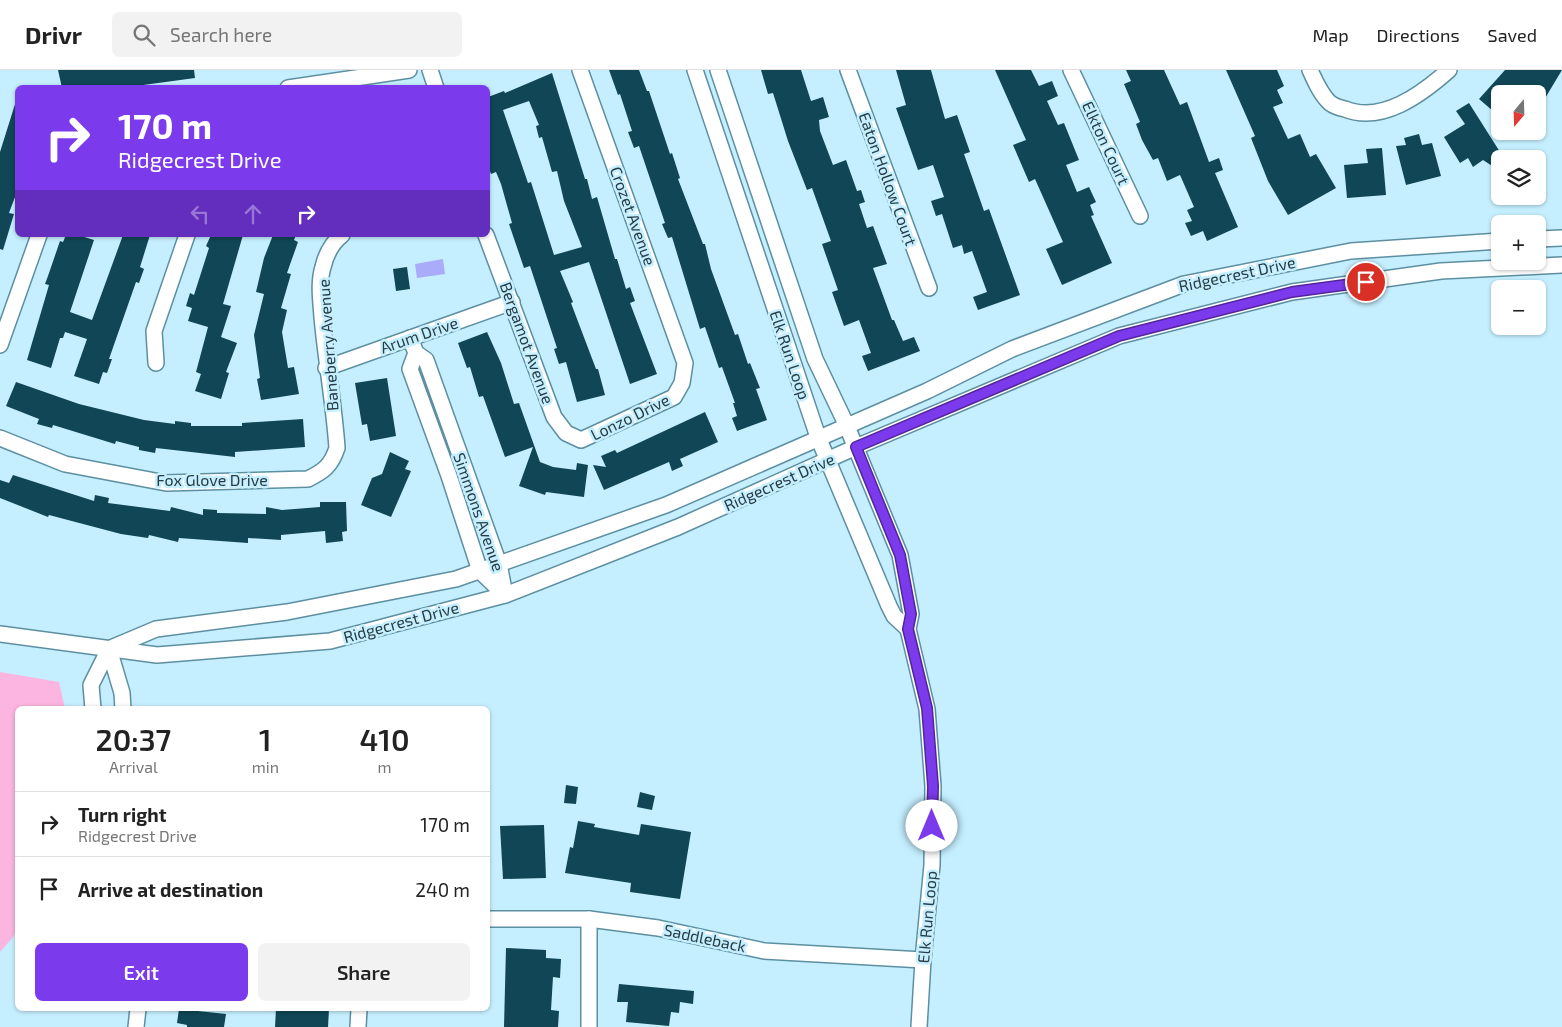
<!DOCTYPE html>
<meta charset="utf-8">
<style>
body{margin:0;font-family:"Exo 2",sans-serif;background:#f2f2f2;color:#222;height:100vh;display:flex;flex-direction:column;font-size:19px;white-space:nowrap}
*{box-sizing:border-box;margin:0}
p{font-size:16px;color:#767676}
.icon{flex:none;width:28px;height:28px;fill:none;stroke:currentColor;stroke-width:2;stroke-linecap:round;stroke-linejoin:round}
.map{position:relative;flex:1;overflow:hidden}
.details{position:absolute;left:15px;top:636px;width:475px;height:305px;display:flex;flex-direction:column;background:#fff;border-radius:8px;box-shadow:0 1px 4px #0004}
.details>*{flex:none}
.guide{position:absolute;left:15px;top:15px;width:475px;height:152px;border-radius:8px;box-shadow:0 1px 4px #0004;background:#7c3aed;color:#fff;overflow:hidden}
.needle{width:32px;rotate:199deg}
.fabs{position:absolute;left:1491px;top:15px;display:grid;gap:10px}
.fabs a{display:grid;place-items:center;width:55px;height:55px;border-radius:8px;background:#fff;box-shadow:0 1px 4px #0004;font-size:25px}
.pin{position:absolute;display:grid;place-items:center;width:42px;height:42px;color:#fff;margin:-21px;border:2px solid #fff;border-radius:50%;box-shadow:0 1px 5px #0007}
.me{position:absolute;width:55px;margin:-28px;rotate:0deg;stroke-linejoin:round;filter:drop-shadow(0 0 4px #0008)}
.turn{display:flex;align-items:center;gap:18px;height:105px;padding:0 20px;font-size:22px}
.turn .icon{width:65px;height:65px;stroke-width:2.5}
.turn b{display:block;font-size:35px;line-height:42px}
.lanes{display:flex;align-items:center;height:48px;padding:0 20px;background:#0003;justify-content:center;gap:25px;direction:ltr}
.lanes .off{opacity:.35}
.eta{display:flex;justify-content:space-evenly;align-items:center;height:85px;text-align:center}
.eta b{font-size:30px;font-weight:600;line-height:35px}
.action{display:flex;gap:10px;margin-top:auto;padding:10px 20px}
.action a{flex:1;height:58px;border-radius:8px;background:#7c3aed;color:#fff;font-size:20px;font-weight:600;line-height:58px;text-align:center}
.action a+a{background:#f2f2f2;color:#222}
ul{padding:0;list-style:none}
li{display:flex;align-items:center;gap:15px;height:65px;padding:0 20px;border-top:1px solid #e0e0e0}
li div{flex:1}
li b{display:block;font-size:19px}
li em{font-style:normal}
header{display:flex;align-items:center;gap:30px;box-sizing:border-box;height:70px;padding:0 25px;background:#fff;border-bottom:1px solid #e0e0e0}
header strong{font-size:24px}
nav{display:flex;gap:28px;margin-inline-start:auto;font-size:18px}
.search{width:350px;height:45px;background:#f2f2f2;display:flex;align-items:center;gap:12px;box-sizing:border-box;padding:0 18px;border-radius:8px;color:#767676;font-size:19px}
.map>svg:first-child{display:block}
.green{fill:#fcb5e1}
.water{fill:#a9acfa}
.building{fill:#104656;fill-rule:evenodd}
.lines{fill:none;stroke-linecap:round;stroke-linejoin:round}
.minor-casing{stroke:#5c8fa1;stroke-width:18}
.minor{stroke:#fff;stroke-width:15}
.route-casing{stroke:#51269a;stroke-width:12}
.route{stroke:#7c3aed;stroke-width:9}
.labels{text-anchor:middle;stroke-width:5;stroke-linejoin:round;paint-order:stroke}
.street-label{font-size:16px;fill:#273c44;stroke:#c5efff}
</style>
<header>
<strong>Drivr</strong>
<div class="search"><svg class="icon" aria-label="search" viewBox="0 0 24 24"><circle cx="10" cy="10" r="6"/><path d="M15 15l6 6"/></svg>Search here</div>
<nav><a>Map</a><a>Directions</a><a>Saved</a></nav>
</header>
<div class="map">
<svg width="1562" height="957" viewBox="0 0 1562 957">
<rect width="100%" height="100%" fill="#c5efff"/>
<!-- green -->
<path class="green" d="M0,602L59,612L65,639H18L17,854L14,866L0,882Z"/>
<!-- water -->
<path class="water" d="M443,189L445,204L417,208L415,194Z"/>
<!-- building -->
<g class="building">
<path d="M58,0H194L195,8L121,18H62Z"/>
<path d="M609,0H639L647,21H649L670,84L672,83L680,108L678,109L703,174H705L711,199L735,265L738,264L748,294L750,293L760,318L756,319L767,350L737,361L732,348L737,346L733,333H735L722,297L719,298L705,257L700,259L672,167L668,168L662,154L665,153L639,76L634,78L628,62L632,61L620,24L618,25Z"/>
<path d="M761,0H801L811,31L823,27L829,47L819,50L820,61L833,95L846,90L857,121L861,120L865,132L859,134L867,158L873,156L887,194L873,198L892,250H894L903,271L914,267L920,281L868,301L862,286L871,283L859,250L844,256L832,222L838,220L822,174L831,171L812,118L807,120L788,71L773,23L768,24Z"/>
<path d="M896,0H931L945,49L957,45L970,82L964,84L984,141L989,139L1020,225L978,240L973,227L987,222L972,181L964,184L962,175L953,178L942,144L936,146L931,131L944,127L933,95L918,100L896,38L906,35Z"/>
<path d="M995,0H1031L1039,16L1052,11L1058,26L1047,31L1058,55L1064,53L1079,90L1066,95L1077,122L1089,117L1096,132L1090,135L1094,145L1091,146L1112,193L1062,215L1046,179L1063,172L1035,109L1029,112L1013,75L1026,70Z"/>
<path d="M1126,0H1164L1180,35L1187,32L1209,92L1219,88L1223,100L1215,103L1238,157L1207,171L1203,161L1191,166L1185,153L1192,151L1187,140L1194,137L1180,105L1167,111L1158,88L1153,90L1142,70L1136,54L1140,52L1124,14L1131,11Z"/>
<path d="M1226,0H1277L1284,16L1277,20L1283,33L1273,37L1288,69L1300,64L1310,87L1316,84L1336,118L1288,145L1268,111L1251,68L1255,66Z"/>
<path d="M1505,0H1562L1538,40V24H1500V47L1479,29Z"/>
<path d="M552,3L585,109H587L592,129L597,127L615,189H617L626,219L630,217L635,231L630,233L657,304L630,314L589,192L560,201L573,232L571,233L596,299H598L605,325L577,332L566,292L559,294L554,279L557,278L530,196L524,198L509,154L512,153L501,114L496,102L491,104L488,96V27L504,21L505,23ZM529,31L539,55L536,56L539,68L542,67L552,102L557,101L564,131L582,177L554,185L531,112L528,113L503,40Z"/>
<path d="M16,31L18,119L9,143L14,144L3,180L0,179V82Z"/>
<path d="M1469,33L1500,82V101L1483,90L1473,97L1468,88L1460,93L1444,67L1465,54L1456,41Z"/>
<path d="M1419,64L1422,75L1432,73L1441,106L1406,115L1396,76L1406,75L1404,68Z"/>
<path d="M1382,78L1386,125L1347,128L1344,95L1368,93L1366,79Z"/>
<path d="M66,165H78L94,170L70,242L92,250L123,165H150L140,197L144,199L139,213L136,212L109,289H112L107,303L103,302L99,314L74,306L87,269L65,262L63,268H60L51,298L27,290L49,215L45,214L48,206L60,171L63,172Z"/>
<path d="M211,165H243L223,234L231,236L221,267L237,273L226,302L229,303L221,329L195,321L201,304L196,302L208,257L188,251L192,238L186,236L190,223L194,225L209,178L206,176Z"/>
<path d="M273,165H296L294,170L298,172L287,203L291,204L281,238L287,240L282,262L288,298L294,297L299,324L261,330L257,309L260,308L254,265L264,224L256,222L264,188Z"/>
<path d="M407,197L410,219L396,221L393,199Z"/>
<path d="M487,262L501,293L514,334L519,333L540,392L553,397L576,400L577,393L588,395L584,427L546,422L545,425L519,416L533,377L505,387L483,326L479,327L470,297L467,298L458,273Z"/>
<path d="M387,308L396,366L370,371L367,354L362,355L355,313Z"/>
<path d="M16,312L79,334L144,350L175,354V351L191,353V356H242V353L303,349L305,377L235,382V387L156,378L155,383L139,380V377L116,371L115,374L53,355L52,358L37,354L39,349L6,336Z"/>
<path d="M705,342L718,372L680,389L683,396L672,401L669,392L604,420L593,395L606,397L601,386L615,380L617,383Z"/>
<path d="M390,382L409,391L405,399L411,401L391,447L361,435L372,408L382,404Z"/>
<path d="M13,405L94,431L95,425L109,428L108,433L170,441L171,437L203,445V439L217,440V443L266,444V437L282,440L320,437V432H346L347,461L342,462L343,471L326,473L325,461L281,465V470L248,468V473L179,468L178,472L149,465L148,468L121,464L49,445L48,447L0,428V410L9,413Z"/>
<path d="M566,715L578,717L576,734L564,733Z"/>
<path d="M640,722L655,726L652,740L637,737Z"/>
<path d="M578,751L595,754L594,757L639,765L641,754L691,762L680,829L630,822L631,813L565,803L570,777L573,778Z"/>
<path d="M544,755L546,808L503,809L500,756Z"/>
<path d="M506,878L546,880V888L561,889L560,908L553,907L551,940L559,941L558,957H504Z"/>
<path d="M619,914L694,921L693,934L680,932L679,943L671,942L669,956L626,952L628,932H617Z"/>
<path d="M179,939L226,944L224,957H187V955L177,953Z"/>
<path d="M276,939H329L328,957H275Z"/>
</g>
<g class="lines">
<!-- minor casing -->
<g class="minor-casing">
<g id="minor">
<path d="M430,0L436,18"/>
<path d="M695,0L818,367L889,536L894,546L908,559"/>
<path d="M718,0L815,289L846,354L900,485L911,544L908,559L927,639L933,716L932,795L923,890L919,957"/>
<path d="M848,0L929,218"/>
<path d="M1071,0L1140,146"/>
<path d="M1310,0C1315,11 1321,25 1330,33C1334,36 1340,38 1345,39C1382,54 1422,24 1449,0"/>
<path d="M288,18L409,0"/>
<path d="M486,165L554,347L566,363L581,370L674,327L682,313L685,293L580,0"/>
<path d="M1538,169L1562,168"/>
<path d="M410,268L416,283L426,290L499,494L505,525L480,501L449,406L410,299L416,283"/>
<path d="M0,275L39,165"/>
<path d="M156,293L154,261L187,165"/>
<path d="M326,298L512,232"/>
<path d="M0,368L65,394L166,413L308,409C324,401 331,396 337,378C334,334 326,291 322,247C321,231 318,213 323,197C326,184 332,173 342,165"/>
<path d="M0,564L157,585L330,571L505,525L678,457L856,377L1119,266L1292,222L1441,201L1562,195"/>
<path d="M111,578L156,559L287,542L456,509L666,435L927,321L1012,279L1184,214L1351,181L1500,171"/>
<path d="M109,579L122,623L123,639"/>
<path d="M93,639L91,615L109,579"/>
<path d="M488,849H589L658,858L764,881L923,890"/>
<path d="M589,849V957"/>
<path d="M136,957L138,939"/>
<path d="M358,957L359,939"/>
</g>
</g>
<!-- minor -->
<use href="#minor" class="minor"/>
</g>
<g class="lines">
<!-- route casing -->
<g class="route-casing">
<path id="route" d="M932,756L933,716L927,638L908,559L911,544L900,485L856,377L1119,266L1292,222L1366,212"/>
</g>
<!-- route -->
<use href="#route" class="route"/>
</g>
<g class="labels">
<!-- street labels -->
<g class="street-label">
<text transform="translate(1106 73) rotate(65)" y="6">Elkton Court</text>
<text transform="translate(888 109) rotate(70)" y="6">Eaton Hollow Court</text>
<text transform="translate(633 146) rotate(70)" y="6">Crozet Avenue</text>
<text transform="translate(1237 204) rotate(-12)" y="6">Ridgecrest Drive</text>
<text transform="translate(419 265) rotate(-19)" y="6">Arum Drive</text>
<text transform="translate(527 273) rotate(70)" y="6">Bergamot Avenue</text>
<text transform="translate(328 275) rotate(-94)" y="6">Baneberry Avenue</text>
<text transform="translate(790 285) rotate(71)" y="6">Elk Run Loop</text>
<text transform="translate(630 347) rotate(-26)" y="6">Lonzo Drive</text>
<text x="212" y="416">Fox Glove Drive</text>
<text transform="translate(779 412) rotate(-24)" y="6">Ridgecrest Drive</text>
<text transform="translate(479 442) rotate(71)" y="6">Simmons Avenue</text>
<text transform="translate(401 552) rotate(-15)" y="6">Ridgecrest Drive</text>
<text transform="translate(927 847) rotate(-85)" y="6">Elk Run Loop</text>
<text transform="translate(705 868) rotate(12)" y="6">Saddleback</text>
</g>
</g>
</svg>
<div class="fabs">
<a><svg class="needle" viewBox="-14 -14 28 28"><path d="M0-13l5 13h-10z" fill="#e53935"/><path d="M0 13l5-13h-10z" fill="#767676"/></svg></a>
<a><svg class="icon" aria-label="layers" viewBox="0 0 24 24"><path d="M12 4l9 5-9 5-9-5zM3 14l9 5 9-5"/></svg></a>
<a>+</a>
<a>−</a>
</div>
<div class="pin" style="left:1366px;top:212px;background:#d93025"><svg class="icon" aria-label="arrive" viewBox="0 0 24 24"><path d="M6 21V4h12l-3 4 3 4H6"/></svg></div>
<svg class="me" style="left:932px;top:756px" viewBox="-20 -20 40 40"><circle r="19" fill="#fff"/><path d="M0-13L10 11 0 6-10 11z" fill="#7c3aed"/></svg>
<div class="guide">
<div class="turn"><svg class="icon" aria-label="right" viewBox="0 0 24 24"><path d="M7 20v-9h11M14 6l5 5-5 5"/></svg><div><b>170 m</b>Ridgecrest Drive</div></div>
<div class="lanes"><svg class="icon off" aria-label="left" viewBox="0 0 24 24"><path d="M17 20v-9H6M10 6l-5 5 5 5"/></svg><svg class="icon off" aria-label="ahead" viewBox="0 0 24 24"><path d="M12 20V5M6 11l6-6 6 6"/></svg><svg class="icon" aria-label="right" viewBox="0 0 24 24"><path d="M7 20v-9h11M14 6l5 5-5 5"/></svg></div>
</div>
<section class="details">
<div class="eta">
<div><b>20:37</b><p>Arrival</p></div>
<div><b>1</b><p>min</p></div>
<div><b>410</b><p>m</p></div>
</div>
<ul>
<li><svg class="icon" aria-label="right" viewBox="0 0 24 24"><path d="M7 20v-9h11M14 6l5 5-5 5"/></svg><div><b>Turn right</b><p>Ridgecrest Drive</p></div><em>170 m</em></li>
<li><svg class="icon" aria-label="arrive" viewBox="0 0 24 24"><path d="M6 21V4h12l-3 4 3 4H6"/></svg><div><b>Arrive at destination</b></div><em>240 m</em></li>
</ul>
<div class="action"><a>Exit</a><a>Share</a></div>
</section>
</div>
